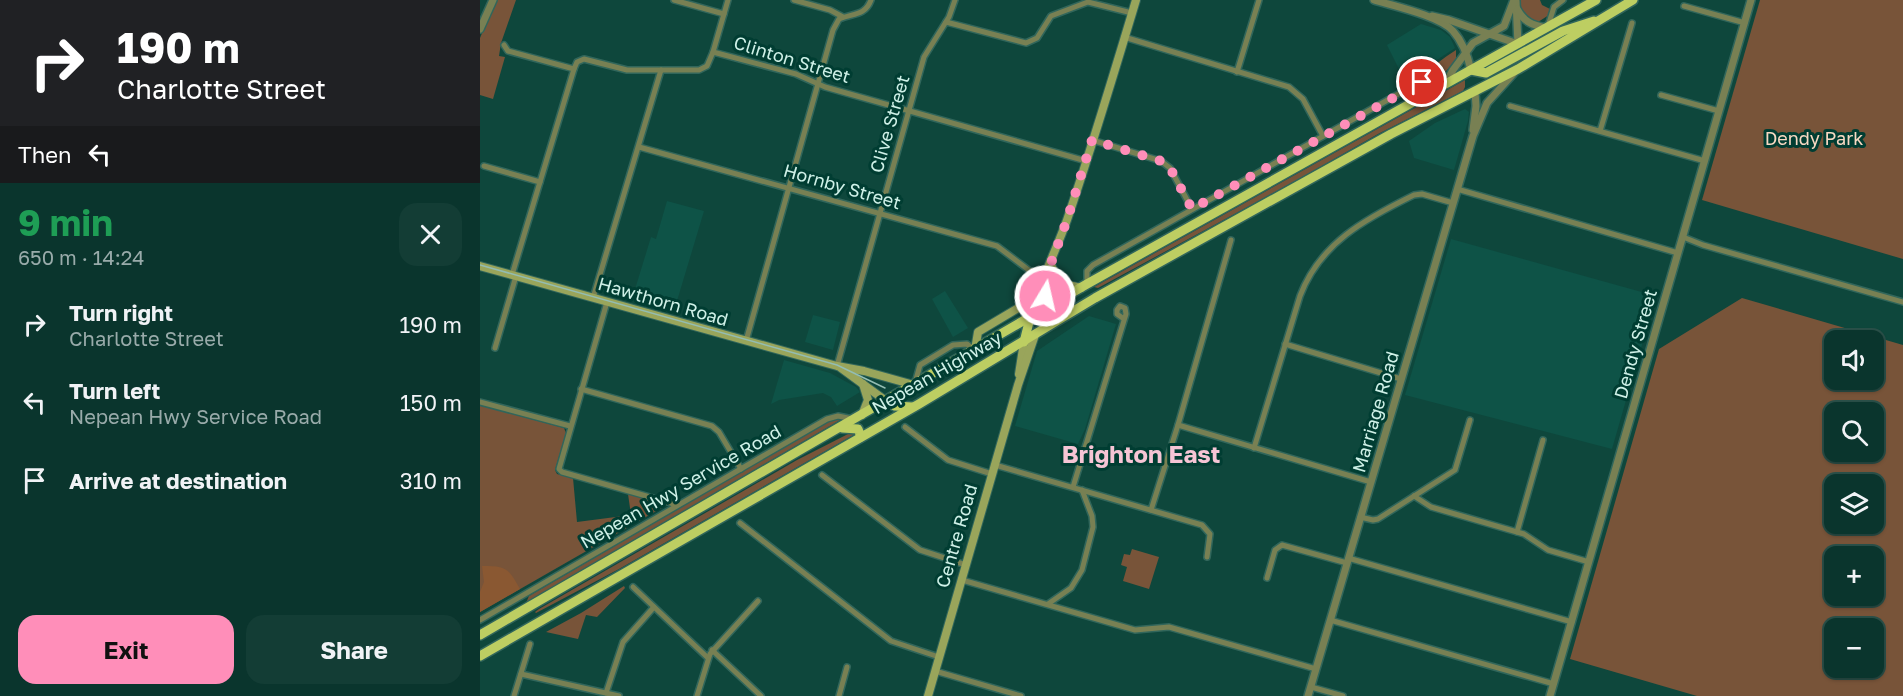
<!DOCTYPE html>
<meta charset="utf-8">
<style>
body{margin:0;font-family:"Golos Text",sans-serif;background:#133d35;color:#f1f3f6;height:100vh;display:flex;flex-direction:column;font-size:22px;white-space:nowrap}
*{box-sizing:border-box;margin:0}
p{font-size:20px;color:#99abaa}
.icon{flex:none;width:33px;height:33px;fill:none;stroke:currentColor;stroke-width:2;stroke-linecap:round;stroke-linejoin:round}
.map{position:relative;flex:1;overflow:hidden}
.drawer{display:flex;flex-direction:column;background:#0a352d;width:480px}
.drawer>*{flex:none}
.banner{background:#202124;color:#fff;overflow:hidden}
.tools{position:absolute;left:1344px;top:330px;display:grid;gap:12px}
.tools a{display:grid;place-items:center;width:60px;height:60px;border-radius:12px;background:#0a352d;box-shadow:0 2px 4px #0004,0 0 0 2px #2a5049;font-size:30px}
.pin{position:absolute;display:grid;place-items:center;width:51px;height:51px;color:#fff;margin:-26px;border:3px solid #fff;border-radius:50%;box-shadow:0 2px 6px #0007}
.me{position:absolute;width:66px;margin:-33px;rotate:9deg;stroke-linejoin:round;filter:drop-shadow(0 0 4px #0008)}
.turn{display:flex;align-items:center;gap:21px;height:126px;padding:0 18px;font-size:27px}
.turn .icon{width:78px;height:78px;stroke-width:2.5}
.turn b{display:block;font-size:42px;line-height:51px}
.then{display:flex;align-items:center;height:57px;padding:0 18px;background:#0003;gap:12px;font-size:22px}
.round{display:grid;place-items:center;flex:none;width:63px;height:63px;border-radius:18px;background:#133d35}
.head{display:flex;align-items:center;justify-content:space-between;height:102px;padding:0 18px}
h1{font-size:36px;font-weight:700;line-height:45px;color:#1e9e55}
.button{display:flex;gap:12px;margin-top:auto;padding:12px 18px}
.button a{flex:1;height:69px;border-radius:18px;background:#ff8eb9;color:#111;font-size:24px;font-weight:700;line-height:69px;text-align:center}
.button a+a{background:#133d35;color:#f1f3f6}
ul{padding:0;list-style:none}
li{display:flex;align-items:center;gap:18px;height:78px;padding:0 18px}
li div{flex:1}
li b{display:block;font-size:22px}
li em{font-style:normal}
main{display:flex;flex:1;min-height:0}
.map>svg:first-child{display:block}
.built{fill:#0e5347}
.green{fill:#785439;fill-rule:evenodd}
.forest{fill:#8a5832}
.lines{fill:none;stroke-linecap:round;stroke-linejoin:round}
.minor-casing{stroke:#31665b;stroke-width:8}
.tertiary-casing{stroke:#31665b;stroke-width:10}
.secondary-casing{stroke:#31665b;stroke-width:10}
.trunk-casing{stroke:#31665b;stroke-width:12}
.minor{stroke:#788053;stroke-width:5}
.tertiary{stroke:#788053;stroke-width:7}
.secondary{stroke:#99a55b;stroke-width:8}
.trunk{stroke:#bdce62;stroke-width:9}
.tram{stroke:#93bdb3;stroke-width:1.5}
.route{stroke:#ff8eb9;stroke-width:10;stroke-dasharray:0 18}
.labels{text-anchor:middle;stroke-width:6;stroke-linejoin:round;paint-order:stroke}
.street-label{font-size:18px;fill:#cff1e8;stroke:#003d32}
.park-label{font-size:18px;fill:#f8d9c3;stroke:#003d32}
.district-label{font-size:24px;font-weight:bold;fill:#f6c5d5;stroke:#003d32}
</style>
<main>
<section class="drawer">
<div class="banner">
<div class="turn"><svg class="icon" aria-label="right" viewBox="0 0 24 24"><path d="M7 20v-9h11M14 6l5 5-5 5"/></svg><div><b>190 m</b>Charlotte Street</div></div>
<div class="then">Then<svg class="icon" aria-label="left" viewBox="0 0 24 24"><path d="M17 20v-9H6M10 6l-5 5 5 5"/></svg></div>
</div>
<div class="head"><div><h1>9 min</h1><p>650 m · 14:24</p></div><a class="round"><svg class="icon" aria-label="close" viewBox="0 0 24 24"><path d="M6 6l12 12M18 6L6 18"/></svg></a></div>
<ul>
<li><svg class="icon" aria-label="right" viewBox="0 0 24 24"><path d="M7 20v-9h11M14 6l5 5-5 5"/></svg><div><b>Turn right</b><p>Charlotte Street</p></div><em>190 m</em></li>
<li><svg class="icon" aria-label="left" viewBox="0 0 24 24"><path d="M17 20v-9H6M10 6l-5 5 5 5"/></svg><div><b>Turn left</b><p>Nepean Hwy Service Road</p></div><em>150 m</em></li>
<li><svg class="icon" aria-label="arrive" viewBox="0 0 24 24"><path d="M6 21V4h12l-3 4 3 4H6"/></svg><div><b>Arrive at destination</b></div><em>310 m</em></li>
</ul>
<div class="button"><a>Exit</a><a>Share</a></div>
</section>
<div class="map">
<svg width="1423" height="696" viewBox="0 0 1423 696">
<rect width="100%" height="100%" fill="#0e473c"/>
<!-- built -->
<g class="built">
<path d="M941,24L961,30L970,37L975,48L925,81L907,45Z"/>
<path d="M985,109L989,112L988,121L974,170L934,158L929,141L955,123Z"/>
<path d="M187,201L224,211L194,311L152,299L171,237L176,239Z"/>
<path d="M971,239L1176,296L1132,449L925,395Z"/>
<path d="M465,291L488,328L473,337L452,299Z"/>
<path d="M333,315L360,322L353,350L325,342Z"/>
<path d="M609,316L636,324L605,429L598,444L535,426L557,351Z"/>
<path d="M304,360L350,373L376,387L380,392L357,406L351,397L343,393L299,400L291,404Z"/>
</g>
<!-- green -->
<g class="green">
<path d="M16,0H36L21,43L19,56L25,57L13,99L0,95V38Z"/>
<path d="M1040,0H1060L1062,5L1070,9L1069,15L1058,22L1049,20L1041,10Z"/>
<path d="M1280,0H1423V259L1222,200Z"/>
<path d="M976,50V59C966,73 957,82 939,78V76C952,68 963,58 976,50Z"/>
<path d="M985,80V87L983,91L898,134L819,179L618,288L614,287Z"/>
<path d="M1262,298L1423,345V696H1217L1090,659L1179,349ZM1354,340H1394V380H1354ZM1354,412H1394V452H1354ZM1394,484V524H1354V484ZM1354,556H1394V596H1354ZM1354,628H1394V668H1354Z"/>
<path d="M0,405L84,428L86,433L75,470L77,474L93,478L97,522L151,515L148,494L182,503L185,506L0,612Z"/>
<path d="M355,419H362L46,603L49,596L346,422Z"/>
<path d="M370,433H377L139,569L56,613L55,612L59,609L317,460Z"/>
<path d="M652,549L679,557L669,589L643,581L647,567L641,565L644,554L650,555Z"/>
<path d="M144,586L145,588L117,617L106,615L98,639L66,632L101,613Z"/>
</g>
<!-- forest -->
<path class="forest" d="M2,566C27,566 28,568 40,589L0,612V592L4,582Z"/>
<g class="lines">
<!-- minor casing -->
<g class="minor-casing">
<g id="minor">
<path d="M194,0L244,14"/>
<path d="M314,0L350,10L363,17"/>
<path d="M1204,6L1265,23"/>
<path d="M466,22L546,43L557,38L571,16L608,2L652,13"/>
<path d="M1068,26L1074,7L1083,0"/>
<path d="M644,37L809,87L823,99L843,136"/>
<path d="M24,45L28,51L94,69L97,62L104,59L147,70H219L227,66L233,52L316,74L345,87L606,161"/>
<path d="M233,52L248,0"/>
<path d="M757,72L779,0"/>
<path d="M1181,95L1239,111"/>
<path d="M1030,106L1225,161"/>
<path d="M1120,131L1152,23"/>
<path d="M612,140L681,161L690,168L712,209"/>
<path d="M159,147L517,246L550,271L560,283"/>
<path d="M4,166L60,182"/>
<path d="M977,189L1198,253"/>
<path d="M1203,237L1223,245L1423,302"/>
<path d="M550,271H560L568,267"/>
<path d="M32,275L94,69"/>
<path d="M607,283V271L613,265L938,83L948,82L961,85"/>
<path d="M113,298L181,70"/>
<path d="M127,302L79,469L82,472L191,503L196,506"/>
<path d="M266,341L353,30L359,19C373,13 385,16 391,0"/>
<path d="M805,344L921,379"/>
<path d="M15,348L36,276"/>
<path d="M357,366L444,57L469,17L475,0"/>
<path d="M435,383L440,365L473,345L487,344L494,350"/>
<path d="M101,389L232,426L239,432L261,469"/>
<path d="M0,402L90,426"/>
<path d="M698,425L891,482"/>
<path d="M425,427L468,460L512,474"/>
<path d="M774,448L820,296C840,243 885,219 934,195L942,194L973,203"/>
<path d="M515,465L722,525L730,534L727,557"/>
<path d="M342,475L440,550L486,565"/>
<path d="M593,487L646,314L645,308L640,306L637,310V314L644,319"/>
<path d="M934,496L951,507L1044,534L1068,550L1109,562"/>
<path d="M671,510L698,425L751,240"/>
<path d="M880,517L893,520L898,519L975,470L990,420"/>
<path d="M260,523L411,641L459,657"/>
<path d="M1037,532L1063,440"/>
<path d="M868,558L1092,622"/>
<path d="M787,578L795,550L802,545L867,563"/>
<path d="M482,580L655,630L689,627L836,669"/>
<path d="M153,587L228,658"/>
<path d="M568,604L591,588L602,570L613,527L612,516L602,490"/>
<path d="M0,620L347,419L358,416L373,419"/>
<path d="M850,620L1074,684"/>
<path d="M232,650L281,696"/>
<path d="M455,671L541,696"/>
<path d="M41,674L139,696"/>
<path d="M831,687L863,696"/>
<path d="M126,693L143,642L174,607"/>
<path d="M34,696L50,644"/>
<path d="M217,696L230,654L278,601"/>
<path d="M359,696L367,667"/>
</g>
</g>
<!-- tertiary casing -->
<g class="tertiary-casing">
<g id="tertiary">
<path d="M894,0C914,6 960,16 973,31C982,41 988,57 991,70"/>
<path d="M1036,1L1038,44"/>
<path d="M1037,9C1044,22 1052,25 1066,28"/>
<path d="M952,16L969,20L1038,44"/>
<path d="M0,29L13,0"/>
<path d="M965,84L973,70L993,43L1024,26L1034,0"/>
<path d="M993,130L996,106L995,92"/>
<path d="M828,696L993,136L1007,103L1034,73"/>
<path d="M1070,696L1271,0"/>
</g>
</g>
<!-- secondary casing -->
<g class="secondary-casing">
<g id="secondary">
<path d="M571,265L580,283L601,288"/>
<path d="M0,266L357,366L384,371L434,385"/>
<path d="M561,311L569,283L570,267"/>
<path d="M550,318C559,284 575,253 587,220C612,147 634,73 656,0"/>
<path d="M495,350L498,332L555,298"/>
<path d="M361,368L406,401"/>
<path d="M539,374L544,342"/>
<path d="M382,415L388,400L383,384"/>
<path d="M448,696L538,385L555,335"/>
</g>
</g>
<!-- trunk casing -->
<g class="trunk-casing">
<g id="trunk">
<path d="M991,70L1006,73L1083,31L1114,21"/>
<path d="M544,342L550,318"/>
<path d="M406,401L415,406L432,407"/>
<path d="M362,428L378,429L381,437"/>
<path d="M0,635L607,284L1116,0"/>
<path d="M0,656L439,404L615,298L911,134L1038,69L1153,0"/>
</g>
</g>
<!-- minor -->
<use href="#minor" class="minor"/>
<!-- tertiary -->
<use href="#tertiary" class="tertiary"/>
<!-- secondary -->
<use href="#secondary" class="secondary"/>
<!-- trunk -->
<use href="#trunk" class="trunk"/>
<!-- tram -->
<path class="tram" d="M0,265L357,365L405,388"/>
</g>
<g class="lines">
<!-- route -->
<path class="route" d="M565,296L570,266L587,220L612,140L681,161L690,168L712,209L942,82"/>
</g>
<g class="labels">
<!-- street labels -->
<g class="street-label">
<text transform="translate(312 60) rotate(17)" y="6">Clinton Street</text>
<text transform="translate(410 124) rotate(-74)" y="6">Clive Street</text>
<text transform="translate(362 187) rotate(16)" y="6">Hornby Street</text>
<text transform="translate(183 302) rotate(16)" y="6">Hawthorn Road</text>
<text transform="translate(1156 344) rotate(-74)" y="6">Dendy Street</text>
<text transform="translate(457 373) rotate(-30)" y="6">Nepean Highway</text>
<text transform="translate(896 412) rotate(-74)" y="6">Marriage Road</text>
<text transform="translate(201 487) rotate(-30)" y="6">Nepean Hwy Service Road</text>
<text transform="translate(477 536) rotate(-74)" y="6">Centre Road</text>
</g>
<!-- park labels -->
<g class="park-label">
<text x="1334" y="145">Dendy Park</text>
</g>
<!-- district labels -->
<g class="district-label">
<text x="661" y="463">Brighton East</text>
</g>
</g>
</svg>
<div class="tools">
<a><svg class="icon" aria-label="sound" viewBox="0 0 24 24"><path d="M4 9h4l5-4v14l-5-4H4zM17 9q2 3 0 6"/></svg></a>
<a><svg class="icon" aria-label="search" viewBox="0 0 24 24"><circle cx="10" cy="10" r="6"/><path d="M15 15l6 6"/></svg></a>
<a><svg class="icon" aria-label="layers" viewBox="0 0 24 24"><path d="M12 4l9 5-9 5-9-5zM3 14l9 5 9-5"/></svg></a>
<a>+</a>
<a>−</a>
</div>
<div class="pin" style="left:942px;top:82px;background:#d93025"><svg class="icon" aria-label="arrive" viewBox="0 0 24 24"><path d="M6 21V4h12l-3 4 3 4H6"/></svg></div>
<svg class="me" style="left:565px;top:296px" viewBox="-20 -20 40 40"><circle r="17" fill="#ff8eb9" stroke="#fff" stroke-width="3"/><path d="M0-11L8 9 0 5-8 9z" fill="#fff"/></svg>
</div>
</main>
